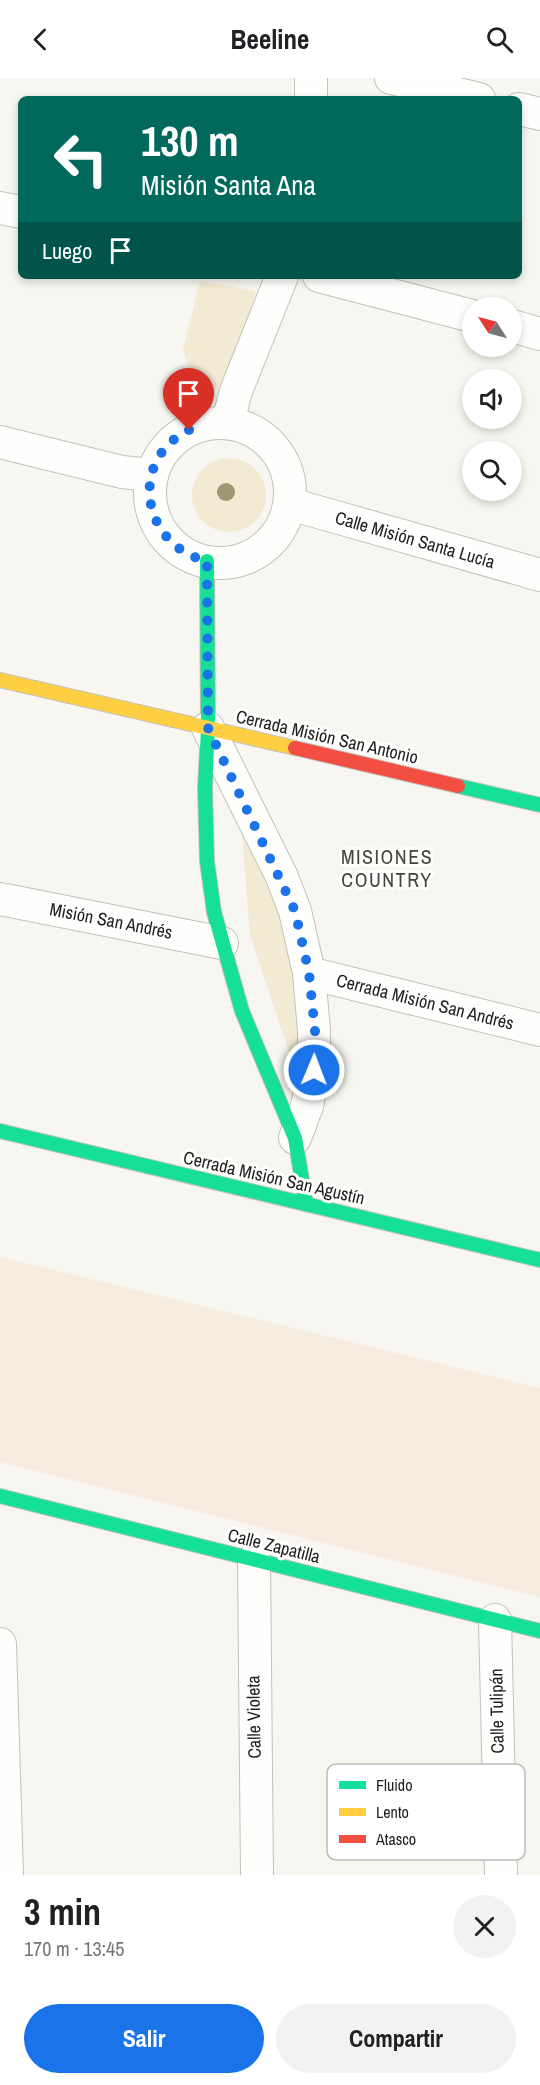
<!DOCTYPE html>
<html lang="es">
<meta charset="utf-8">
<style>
body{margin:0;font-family:"Archivo Narrow",sans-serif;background:#f2f2f2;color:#202124;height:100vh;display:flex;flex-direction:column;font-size:22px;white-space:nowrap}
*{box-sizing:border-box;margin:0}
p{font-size:20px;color:#757577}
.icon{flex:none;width:33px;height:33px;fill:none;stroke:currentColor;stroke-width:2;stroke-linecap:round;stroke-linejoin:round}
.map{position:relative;height:1797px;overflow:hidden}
.details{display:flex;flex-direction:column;background:#fff;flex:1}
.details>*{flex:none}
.banner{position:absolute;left:18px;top:18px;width:504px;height:183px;border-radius:9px;box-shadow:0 3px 9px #0003;background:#00695c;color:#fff;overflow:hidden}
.needle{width:39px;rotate:306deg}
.controls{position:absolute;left:462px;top:219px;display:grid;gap:12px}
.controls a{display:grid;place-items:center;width:60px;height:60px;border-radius:50%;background:#fff;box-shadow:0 3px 9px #0003;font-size:30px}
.pin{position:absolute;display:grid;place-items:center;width:51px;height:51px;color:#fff;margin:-62px -26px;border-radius:50% 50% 50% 0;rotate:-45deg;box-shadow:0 0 6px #0007}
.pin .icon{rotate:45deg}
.me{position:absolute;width:66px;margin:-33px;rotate:1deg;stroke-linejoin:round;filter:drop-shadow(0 0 4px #0008)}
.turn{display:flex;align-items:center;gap:21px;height:126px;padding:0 24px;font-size:27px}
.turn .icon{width:78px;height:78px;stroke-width:2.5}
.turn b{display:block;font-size:42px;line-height:51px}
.then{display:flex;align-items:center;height:57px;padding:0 24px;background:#0003;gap:12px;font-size:22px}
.round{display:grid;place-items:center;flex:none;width:63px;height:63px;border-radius:32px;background:#f2f2f2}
.summary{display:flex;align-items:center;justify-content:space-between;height:102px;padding:0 24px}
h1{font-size:36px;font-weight:800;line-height:45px}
.button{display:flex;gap:12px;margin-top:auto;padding:12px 24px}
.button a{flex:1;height:69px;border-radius:36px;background:#1a73e8;color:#fff;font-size:24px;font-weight:800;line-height:69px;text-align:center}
.button a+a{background:#f2f2f2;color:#202124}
header{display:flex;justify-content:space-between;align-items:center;height:78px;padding:0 24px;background:#fff;font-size:27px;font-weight:800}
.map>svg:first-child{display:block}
.education{fill:#f6ecdf}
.green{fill:#f2ead3}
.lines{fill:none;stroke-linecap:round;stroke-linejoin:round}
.street-casing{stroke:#c3c1bc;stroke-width:34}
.fast-casing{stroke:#c3c1bc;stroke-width:16}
.slow-casing{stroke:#c3c1bc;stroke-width:16}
.jam-casing{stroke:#c3c1bc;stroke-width:16}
.street{stroke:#fefefd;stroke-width:32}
.fast{stroke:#16e098;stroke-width:14}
.slow{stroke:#ffcf43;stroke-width:14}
.jam{stroke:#f24e42;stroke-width:14}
.tree{fill:#a09673}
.route{stroke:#1a73e8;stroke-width:10;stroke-dasharray:0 18}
.labels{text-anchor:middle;stroke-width:6;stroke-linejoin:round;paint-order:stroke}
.street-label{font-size:18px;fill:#201f1b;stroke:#fff}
.neighbourhood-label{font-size:20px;letter-spacing:1.5px;fill:#46433a;stroke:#fff}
.key{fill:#fff;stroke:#bcbcbb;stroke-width:1.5}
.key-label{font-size:16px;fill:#201f1b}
</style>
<header><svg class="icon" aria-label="back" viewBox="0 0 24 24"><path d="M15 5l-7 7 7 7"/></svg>Beeline<svg class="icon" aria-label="search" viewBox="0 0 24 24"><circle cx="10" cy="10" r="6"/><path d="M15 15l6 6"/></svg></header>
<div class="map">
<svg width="540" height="1797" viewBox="0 0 540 1797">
<rect width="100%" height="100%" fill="#f8f6f0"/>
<!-- education -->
<path class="education" d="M0,1179L540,1310V1519L0,1384Z"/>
<!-- green -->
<g class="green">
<path d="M200,203L256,213L225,311L193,306L183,271Z"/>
<circle cx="229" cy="417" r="37"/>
<path d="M240,732L290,857L302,1013L250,857Z"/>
</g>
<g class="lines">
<!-- street casing -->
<g class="street-casing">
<g id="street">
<path d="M311,0V21"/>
<path d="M391,0L479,21"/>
<path d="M519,31L540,36"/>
<path d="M0,130L21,134"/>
<path d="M319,198L472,238"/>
<path d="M512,248L540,256"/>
<path d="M228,344L236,313L282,198"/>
<circle cx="220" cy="415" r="70"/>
<path d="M0,364L122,394L151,397"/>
<path d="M290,426L540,497"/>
<path d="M208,650L282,799L295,833L309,895L314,953V992L307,1028L295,1060"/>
<path d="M0,821L222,865"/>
<path d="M309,895L540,952"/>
<path d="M254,1482L257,1797"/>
<path d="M495,1542L501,1797"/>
<path d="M0,1566L7,1797"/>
</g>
</g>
<!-- fast casing -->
<g class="fast-casing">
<g id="fast">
<path d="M207,483L208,650L205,711L207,783L214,834L242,933L295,1060L306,1126"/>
<path d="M458,708L540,727"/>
<path d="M0,1053L540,1182"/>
<path d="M0,1418L540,1553"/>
</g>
</g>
<!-- slow casing -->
<g class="slow-casing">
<path id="slow" d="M0,602L295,670"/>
</g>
<!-- jam casing -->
<g class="jam-casing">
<path id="jam" d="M295,670L458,708"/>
</g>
<!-- street -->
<use href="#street" class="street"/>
<!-- fast -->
<use href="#fast" class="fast"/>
<!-- slow -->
<use href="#slow" class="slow"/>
<!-- jam -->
<use href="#jam" class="jam"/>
</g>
<!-- trees -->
<circle class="tree" cx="226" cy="414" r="9"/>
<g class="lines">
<!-- route -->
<path class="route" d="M189,352C127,382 142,468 207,483L208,650L295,833L309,895L315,953L314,992"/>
</g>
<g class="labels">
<!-- street labels -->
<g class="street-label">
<text transform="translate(415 462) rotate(16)" y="6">Calle Misión Santa Lucía</text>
<text transform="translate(327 659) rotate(13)" y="6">Cerrada Misión San Antonio</text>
<text transform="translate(111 843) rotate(11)" y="6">Misión San Andrés</text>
<text transform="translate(425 924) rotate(14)" y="6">Cerrada Misión San Andrés</text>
<text transform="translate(274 1100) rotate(13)" y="6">Cerrada Misión San Agustín</text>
<text transform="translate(274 1468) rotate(14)" y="6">Calle Zapatilla</text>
<text transform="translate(497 1633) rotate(-91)" y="6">Calle Tulipán</text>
<text transform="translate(254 1639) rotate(-91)" y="6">Calle Violeta</text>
</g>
<!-- neighbourhood labels -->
<g class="neighbourhood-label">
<text x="387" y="786">MISIONES<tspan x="387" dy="23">COUNTRY</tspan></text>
</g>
</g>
<!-- legend -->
<rect x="327" y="1686" width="198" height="96" rx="9" class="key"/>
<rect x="339" y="1703" width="27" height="8" fill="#16e098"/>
<rect x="339" y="1730" width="27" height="8" fill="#ffcf43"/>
<rect x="339" y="1757" width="27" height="8" fill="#f24e42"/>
<g class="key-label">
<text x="376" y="1713">Fluido</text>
<text x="376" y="1740">Lento</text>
<text x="376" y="1767">Atasco</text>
</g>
</svg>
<div class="controls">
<a><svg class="needle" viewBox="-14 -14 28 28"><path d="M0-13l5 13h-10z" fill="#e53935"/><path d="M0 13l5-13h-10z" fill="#757577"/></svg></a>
<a><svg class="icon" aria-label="sound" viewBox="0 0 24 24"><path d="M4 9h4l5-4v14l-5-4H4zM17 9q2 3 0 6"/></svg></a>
<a><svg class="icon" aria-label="search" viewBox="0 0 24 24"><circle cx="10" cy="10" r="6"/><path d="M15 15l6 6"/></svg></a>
</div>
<div class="pin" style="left:189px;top:352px;background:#d93025"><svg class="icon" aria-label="arrive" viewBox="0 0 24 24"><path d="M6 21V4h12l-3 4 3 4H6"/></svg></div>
<svg class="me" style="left:314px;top:992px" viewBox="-20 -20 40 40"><circle r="17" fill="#1a73e8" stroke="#fff" stroke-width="3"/><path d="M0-11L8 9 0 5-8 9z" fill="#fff"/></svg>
<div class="banner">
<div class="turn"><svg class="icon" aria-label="left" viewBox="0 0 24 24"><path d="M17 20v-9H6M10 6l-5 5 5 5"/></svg><div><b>130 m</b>Misión Santa Ana</div></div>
<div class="then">Luego<svg class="icon" aria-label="arrive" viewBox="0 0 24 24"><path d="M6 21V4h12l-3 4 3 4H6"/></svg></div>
</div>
</div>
<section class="details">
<div class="summary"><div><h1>3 min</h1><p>170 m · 13:45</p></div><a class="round"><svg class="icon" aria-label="close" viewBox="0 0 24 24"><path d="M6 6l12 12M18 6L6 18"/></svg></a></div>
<div class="button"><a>Salir</a><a>Compartir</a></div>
</section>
